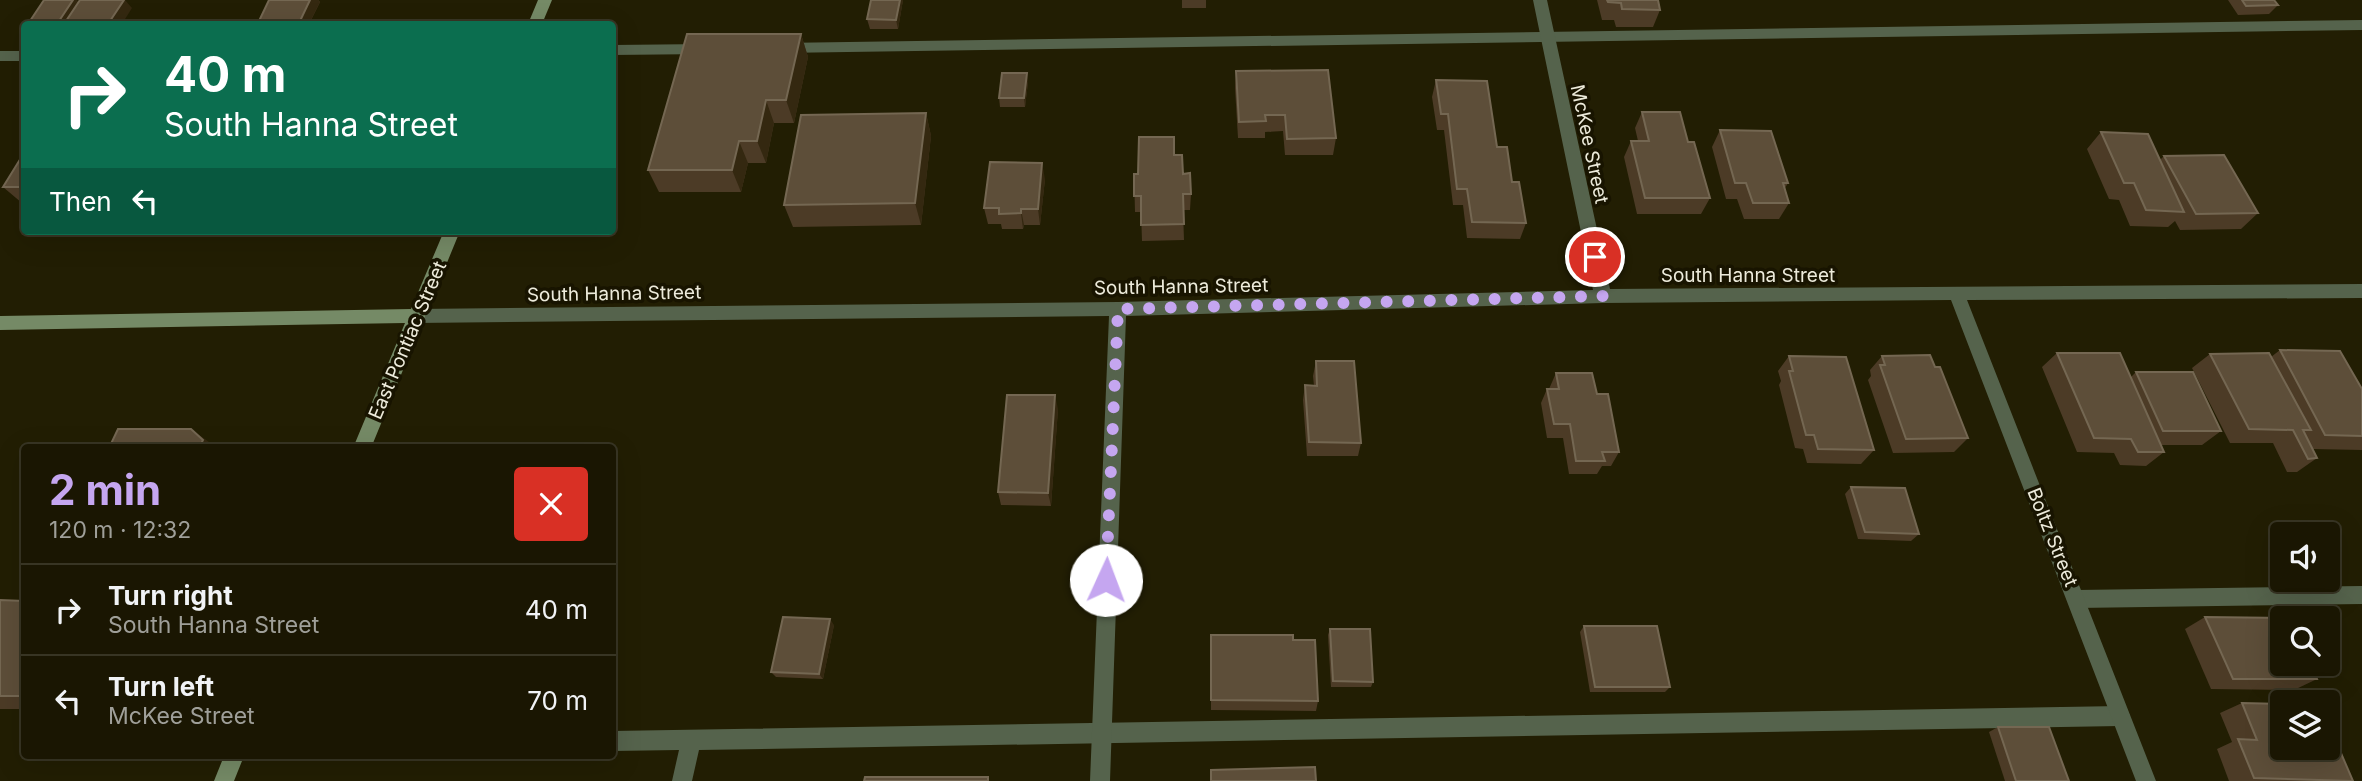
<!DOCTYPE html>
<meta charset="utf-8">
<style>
body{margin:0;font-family:Inter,sans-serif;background:#272311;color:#f1f3f6;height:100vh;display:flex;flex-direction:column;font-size:26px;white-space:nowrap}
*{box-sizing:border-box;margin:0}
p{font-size:23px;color:#9f9f99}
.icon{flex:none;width:38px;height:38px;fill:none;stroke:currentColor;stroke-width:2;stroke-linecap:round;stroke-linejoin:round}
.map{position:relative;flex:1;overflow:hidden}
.panel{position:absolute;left:21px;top:444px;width:595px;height:315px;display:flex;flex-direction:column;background:#1a1602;border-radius:7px;box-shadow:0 7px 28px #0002,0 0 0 2px #383524}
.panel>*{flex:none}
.banner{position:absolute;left:21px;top:21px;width:595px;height:214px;border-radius:7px;box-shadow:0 7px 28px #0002,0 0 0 2px #383524;background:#0b6e4f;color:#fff;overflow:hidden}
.buttons{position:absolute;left:2270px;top:522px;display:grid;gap:14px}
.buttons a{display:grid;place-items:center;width:70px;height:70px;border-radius:7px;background:#1a1602;box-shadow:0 7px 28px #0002,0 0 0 2px #383524;font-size:35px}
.pin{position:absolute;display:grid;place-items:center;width:60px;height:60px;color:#fff;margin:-30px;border:4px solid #fff;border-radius:50%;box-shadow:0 2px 7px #0007}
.me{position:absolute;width:77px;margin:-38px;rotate:2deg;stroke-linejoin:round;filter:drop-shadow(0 0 5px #0008)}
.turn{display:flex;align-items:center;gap:24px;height:147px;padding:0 28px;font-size:32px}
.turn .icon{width:91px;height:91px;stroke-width:2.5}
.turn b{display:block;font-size:49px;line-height:60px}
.then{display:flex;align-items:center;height:66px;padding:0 28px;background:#0003;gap:14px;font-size:26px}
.round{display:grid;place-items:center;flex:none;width:74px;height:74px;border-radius:7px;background:#272311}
.head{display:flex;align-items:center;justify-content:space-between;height:119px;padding:0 28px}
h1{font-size:42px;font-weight:700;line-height:52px;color:#c5a6f0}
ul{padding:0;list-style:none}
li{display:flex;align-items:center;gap:21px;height:91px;padding:0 28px;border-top:2px solid #383524}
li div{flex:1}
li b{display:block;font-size:26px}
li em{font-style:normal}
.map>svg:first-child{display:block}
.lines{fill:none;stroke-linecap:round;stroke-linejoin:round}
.lane{fill:#55634c;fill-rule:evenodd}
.street{fill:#55634c;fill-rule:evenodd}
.secondary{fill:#758a66;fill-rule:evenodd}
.wall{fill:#4c3b26}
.shaded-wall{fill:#342810}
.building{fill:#5d4e39;stroke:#746752;stroke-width:2}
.route{stroke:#c5a6f0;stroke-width:12;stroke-dasharray:0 21.6}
.labels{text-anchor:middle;stroke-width:7;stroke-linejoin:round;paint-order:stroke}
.street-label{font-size:19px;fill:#edebdb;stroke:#181400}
</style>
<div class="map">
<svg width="2362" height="781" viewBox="0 0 2362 781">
<rect width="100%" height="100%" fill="#221e03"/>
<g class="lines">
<!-- lane -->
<g class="lane">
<path d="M2362,20V30L780,53L773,48L780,43Z"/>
<path d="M707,44L714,49L707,54L612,55V45Z"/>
<rect x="0" y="51" width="24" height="10"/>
<path d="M2362,586V604L2077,608L2070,605L2067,599L2070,593L2077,590Z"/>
<path d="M2120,706L2127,709L2130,716L2127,723L2120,726L699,750L692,781H672L679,750L612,751V731Z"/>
</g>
<!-- street -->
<path class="street" d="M1533,0H1547L1610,289L2362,284V298L1967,300L2156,781H2136L1951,300L1603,303L1126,316L1110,781H1090L1109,316L416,323L410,321L408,316L410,311L416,309L1118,302L1593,290Z"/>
<!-- secondary -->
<g class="secondary">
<path d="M538,0H552L542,24H528Z"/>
<path d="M444,231H460L371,448H353L405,323L0,330V316L411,309Z"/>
<path d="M224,756H244L234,781H214Z"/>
</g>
</g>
<!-- wall -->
<g class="wall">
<path d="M269,0H318L320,2L309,24H261L259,21Z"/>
<path d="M903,0L898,29H870L867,19Z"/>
<rect x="1182" y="0" width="24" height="8"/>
<path d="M1597,0H1658L1660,10L1653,27H1616L1614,20H1602Z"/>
<path d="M2228,0H2274L2278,5L2269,14L2238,15Z"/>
<path d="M801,34L808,57L794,123H774L766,163H748L741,192H659L648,170Z"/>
<path d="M1236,71L1336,138L1333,155H1285L1283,131L1265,132V138H1238L1235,88Z"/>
<path d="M1436,80L1497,147L1512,182L1526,223L1520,239L1467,238L1463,205H1453L1444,130H1437L1432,97Z"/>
<path d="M1028,82L1025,107H1000L999,98Z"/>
<path d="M1642,112L1688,142L1710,198L1701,214H1637L1624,157L1631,141H1638L1635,128Z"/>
<path d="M926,113L931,136L921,225L793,227L784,205Z"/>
<path d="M1720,130L1788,183L1785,188L1789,203L1779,219H1744L1737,199H1726L1712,147Z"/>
<path d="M2101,132L2160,160L2164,156L2258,213L2241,229L2180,230L2175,221L2168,227L2130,226L2119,200L2109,199L2087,149Z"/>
<path d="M24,153V203H22L3,187Z"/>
<path d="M1174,155L1191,194L1190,210H1183L1184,240L1142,241L1141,212H1135L1134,174H1138Z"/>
<path d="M1045,179L1040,225H1024L1023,229H1002L1001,224H988L984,208Z"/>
<path d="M2280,350L2362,389V450L2313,449L2317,458L2297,472H2287L2273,443H2230L2192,368L2210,354L2271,357Z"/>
<path d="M2057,353L2131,377L2136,372L2221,431L2202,445H2161L2164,452L2146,466L2120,465L2114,453L2077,452L2042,367Z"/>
<path d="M1789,356L1874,450L1861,464L1807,463L1803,449L1795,448L1779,385L1781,381L1778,371Z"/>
<path d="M1882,356L1968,438L1954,452L1893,453L1868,380L1871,376L1870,370Z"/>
<path d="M1316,361L1361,443L1358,456H1307L1303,400L1305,385L1314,386L1313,376Z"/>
<path d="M1556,373L1597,394L1619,452L1611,466H1602L1597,474H1569L1563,438H1547L1541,403L1547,389H1549Z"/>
<path d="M1058,409L1051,506L1001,505L998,492Z"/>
<path d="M1851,487L1919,534L1911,541L1858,539L1845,494Z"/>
<path d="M0,600L24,601V709H0Z"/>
<path d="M2205,617L2317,679L2294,690L2211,689L2185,629Z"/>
<path d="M834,625L823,679L776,677L771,672Z"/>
<path d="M1584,626L1670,687L1665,692H1590L1580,632Z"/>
<path d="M1330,629L1373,682L1371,687H1331L1328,635Z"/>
<path d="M1211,635L1318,701L1316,711L1211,710Z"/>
<path d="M2242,703L2353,781H2229L2217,749L2232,742L2220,713Z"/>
<path d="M1998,727L2069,781H2005L1989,732Z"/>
</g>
<!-- shaded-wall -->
<g class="shaded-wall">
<path d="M73,0H77L83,7L72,24H57Z"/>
<path d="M124,0H125L132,8L122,24H108Z"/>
<path d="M310,0H318L320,2L309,24H302L300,21Z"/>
<path d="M900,0H903L898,29L896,20Z"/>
<path d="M801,34L808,57L794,123L786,100Z"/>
<path d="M1027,73L1028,82L1025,107L1024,98Z"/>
<path d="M766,100L774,123L766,163L757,141Z"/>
<path d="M926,113L931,136L921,225L915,203Z"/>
<path d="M739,141L748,163L741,192L732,170Z"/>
<path d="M1042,163L1045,179L1040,225L1038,209Z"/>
<path d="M1021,209L1024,225L1023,229L1021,213Z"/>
<path d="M1055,395L1058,409L1051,506L1048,493Z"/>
<path d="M191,429L209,442L215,448H199Z"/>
<path d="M830,619L834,625L823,679L819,674Z"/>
</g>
<!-- building -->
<g class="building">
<path d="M44,0H73L57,24H28Z"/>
<path d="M80,0H124L108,24H64Z"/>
<path d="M269,0H310L300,21H259Z"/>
<path d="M871,0H900L896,20L867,19Z"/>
<path d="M1607,0H1658L1660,10L1622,9L1621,3L1608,2Z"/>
<path d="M2242,0H2274L2278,5L2246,6Z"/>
<path d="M687,34H801L786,100H766L757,141H739L732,170H648Z"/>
<path d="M1328,70L1336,138L1287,139L1285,115H1265L1266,121L1239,122L1236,71Z"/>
<path d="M1002,73H1027L1024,98H999Z"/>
<path d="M1436,80L1487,81L1497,147H1507L1512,182H1519L1526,223L1472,222L1467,189H1457L1448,114H1441Z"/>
<path d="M1642,112H1680L1688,142H1694L1710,198H1645L1631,141H1649Z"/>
<path d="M926,113L915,203L784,205L801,115Z"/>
<path d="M1720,130L1771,131L1788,183H1783L1789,203H1753L1746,183H1735Z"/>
<path d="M2101,132L2148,134L2184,212L2146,210L2134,183H2124Z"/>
<path d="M1139,137H1174V155H1182L1183,174L1190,173L1191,194H1183L1184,224L1141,225V196H1134V174H1138Z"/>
<path d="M24,153V187H3Z"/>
<path d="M2224,155L2258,213L2196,214L2164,156Z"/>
<path d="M990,162L1042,163L1038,209H1021V213L999,214V208H984Z"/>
<path d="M2280,350L2340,351L2362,389V436L2325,435Z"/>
<path d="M2057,353H2120L2164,452H2138L2131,439L2094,438Z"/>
<path d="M2269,353L2311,430H2303L2317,458L2308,459L2293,430L2249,429L2210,354Z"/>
<path d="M1930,355L1935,367H1940L1968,438L1906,439L1880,365H1885L1882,356Z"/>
<path d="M1789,356L1846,357L1874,450L1818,449L1814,435H1806L1789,371H1793Z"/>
<path d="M1316,361H1354L1361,443L1309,442L1305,385L1317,386Z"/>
<path d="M2136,372H2193L2221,431H2163Z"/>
<path d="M1556,373H1592L1597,394H1608L1619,452H1602L1605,461H1576L1570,424H1554L1547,389H1559Z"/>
<path d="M1007,395H1055L1048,493L998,492Z"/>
<path d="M118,429H191L203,440L199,448H109Z"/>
<path d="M1851,487L1905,488L1919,534L1865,532Z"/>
<path d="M0,600L24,601V696H0Z"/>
<path d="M783,617L830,619L819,674L771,672Z"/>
<path d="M2205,617L2287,618H2282V663H2310L2317,679H2233Z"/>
<path d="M1584,626H1657L1670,687H1595Z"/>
<path d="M1330,629H1370L1373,682L1333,681Z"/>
<path d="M1211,635H1293V640H1315L1318,701L1211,700Z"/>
<path d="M2242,703L2282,704V747H2328V723L2353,781L2254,778L2238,739L2257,740Z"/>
<path d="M1998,727H2049L2069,781H2016Z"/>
<path d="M1315,767L1316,781H1211V770Z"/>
<path d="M865,777H988V781H864Z"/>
</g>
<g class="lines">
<!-- route -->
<path class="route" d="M1106,580L1118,309L1603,296L1595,257"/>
</g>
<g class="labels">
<!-- street labels -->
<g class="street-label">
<text transform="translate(1590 144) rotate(78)" y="7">McKee Street</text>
<text x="1748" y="282">South Hanna Street</text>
<text transform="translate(1181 286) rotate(-1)" y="7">South Hanna Street</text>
<text transform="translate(614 293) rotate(-1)" y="7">South Hanna Street</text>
<text transform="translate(407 340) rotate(-67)" y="7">East Pontiac Street</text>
<text transform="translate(2053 537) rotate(68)" y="7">Boltz Street</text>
</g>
</g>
</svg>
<div class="buttons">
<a><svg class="icon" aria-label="sound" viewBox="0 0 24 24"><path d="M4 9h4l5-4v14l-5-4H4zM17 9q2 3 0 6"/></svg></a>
<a><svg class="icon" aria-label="search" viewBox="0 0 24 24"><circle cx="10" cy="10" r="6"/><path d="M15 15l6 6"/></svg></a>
<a><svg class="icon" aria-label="layers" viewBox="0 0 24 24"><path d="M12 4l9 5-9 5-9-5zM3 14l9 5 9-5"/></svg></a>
</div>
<div class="pin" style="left:1595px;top:257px;background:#d93025"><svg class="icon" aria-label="arrive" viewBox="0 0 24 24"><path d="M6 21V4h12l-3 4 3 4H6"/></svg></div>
<svg class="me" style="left:1106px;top:580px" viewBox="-20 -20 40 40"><circle r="19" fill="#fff"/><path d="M0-13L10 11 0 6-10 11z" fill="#c5a6f0"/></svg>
<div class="banner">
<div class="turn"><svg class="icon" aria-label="right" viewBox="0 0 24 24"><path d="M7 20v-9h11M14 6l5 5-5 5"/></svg><div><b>40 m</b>South Hanna Street</div></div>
<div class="then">Then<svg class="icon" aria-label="left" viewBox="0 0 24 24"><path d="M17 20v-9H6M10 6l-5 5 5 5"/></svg></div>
</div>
<section class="panel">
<div class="head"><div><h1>2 min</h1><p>120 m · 12:32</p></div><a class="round" style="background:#d93025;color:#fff"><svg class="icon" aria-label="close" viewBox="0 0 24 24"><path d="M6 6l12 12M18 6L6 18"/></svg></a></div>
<ul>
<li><svg class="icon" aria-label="right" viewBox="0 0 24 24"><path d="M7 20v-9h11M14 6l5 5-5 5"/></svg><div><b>Turn right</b><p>South Hanna Street</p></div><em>40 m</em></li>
<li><svg class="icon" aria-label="left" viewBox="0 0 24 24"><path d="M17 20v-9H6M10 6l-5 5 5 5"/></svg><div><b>Turn left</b><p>McKee Street</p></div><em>70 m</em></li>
</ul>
</section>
</div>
